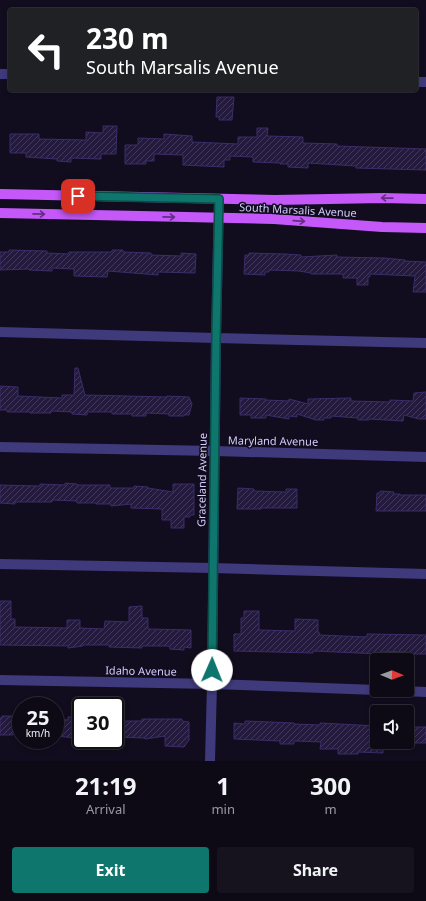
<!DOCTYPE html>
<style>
body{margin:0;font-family:"Noto Sans",sans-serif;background:#16131f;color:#f1f3f6;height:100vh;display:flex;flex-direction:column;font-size:15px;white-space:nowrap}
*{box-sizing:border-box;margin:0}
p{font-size:13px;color:#9a9aa1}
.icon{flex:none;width:22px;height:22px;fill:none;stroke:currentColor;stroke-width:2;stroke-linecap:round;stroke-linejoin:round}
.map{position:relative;height:761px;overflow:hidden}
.drawer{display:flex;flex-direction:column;background:#0d0a16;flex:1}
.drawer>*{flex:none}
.banner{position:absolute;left:8px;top:8px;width:410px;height:84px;border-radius:4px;box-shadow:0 2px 6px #0003,0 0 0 1px #2d2b35;background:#202124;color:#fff;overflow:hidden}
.needle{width:26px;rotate:91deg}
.buttons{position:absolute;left:370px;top:653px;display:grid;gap:8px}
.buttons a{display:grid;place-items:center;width:44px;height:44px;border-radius:4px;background:#0d0a16;box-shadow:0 2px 6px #0003,0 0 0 1px #2d2b35;font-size:20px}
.speed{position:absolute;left:12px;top:697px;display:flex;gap:8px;font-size:20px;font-weight:700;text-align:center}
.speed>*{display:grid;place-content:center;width:52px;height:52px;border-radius:50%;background:#0d0a16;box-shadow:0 2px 6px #0003,0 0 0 1px #2d2b35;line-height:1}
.speed small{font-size:10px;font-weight:400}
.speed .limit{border:2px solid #111;border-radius:6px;background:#fff;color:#111}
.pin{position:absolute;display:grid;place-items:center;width:34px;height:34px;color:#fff;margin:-17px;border-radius:8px;box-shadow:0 2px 6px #0006}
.me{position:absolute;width:44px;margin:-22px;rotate:1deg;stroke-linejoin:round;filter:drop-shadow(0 0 3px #0008)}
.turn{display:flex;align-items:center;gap:14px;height:84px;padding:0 12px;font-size:18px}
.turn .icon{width:52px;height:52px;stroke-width:2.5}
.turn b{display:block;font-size:28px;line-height:34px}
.eta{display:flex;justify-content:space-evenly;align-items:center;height:68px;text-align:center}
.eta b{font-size:24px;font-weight:700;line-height:28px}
.cta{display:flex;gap:8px;margin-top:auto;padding:8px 12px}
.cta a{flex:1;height:46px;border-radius:4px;background:#0f766e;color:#fff;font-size:16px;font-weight:700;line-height:46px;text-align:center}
.cta a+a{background:#16131f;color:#f1f3f6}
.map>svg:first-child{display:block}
.building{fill:url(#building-hatch);stroke:#3c2d69}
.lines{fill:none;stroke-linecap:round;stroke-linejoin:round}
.minor{stroke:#3f3a7b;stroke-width:10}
.major{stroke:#c458f8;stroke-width:10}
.oneway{stroke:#622f80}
.route-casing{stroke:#0a4d48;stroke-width:10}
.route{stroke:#0f766e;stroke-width:7}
.labels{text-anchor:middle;stroke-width:3;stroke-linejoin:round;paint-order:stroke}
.street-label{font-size:11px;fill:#d4ccfd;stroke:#110d1e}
</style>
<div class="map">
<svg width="426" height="761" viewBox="0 0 426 761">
<defs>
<pattern id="building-hatch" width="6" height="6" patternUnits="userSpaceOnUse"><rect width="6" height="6" fill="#231a3e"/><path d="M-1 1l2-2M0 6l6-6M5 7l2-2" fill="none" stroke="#423a5b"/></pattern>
</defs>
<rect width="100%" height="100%" fill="#110d1e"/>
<!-- building -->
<g class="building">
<path d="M217,97H234L232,120H219V117H216Z"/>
<path d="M103,126H117L116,154H101V159L71,158V162L57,161V159L26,157V153H10V134H39V139L86,140V132L103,133Z"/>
<path d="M257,128H268L267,136L303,137V143L337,144V146L426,149V170L356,168V166L308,163V168L288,167V164H280V163L253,162V157L230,156V160H224V167L183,165V155L154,154V161H146V164H125V145H138V138L164,139V134L192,136V142L238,144V137H257Z"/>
<path d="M9,250L47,251V253L68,254L69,252H112V250H123V252L151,253V255L181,256V253L196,254L195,273L158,272V275L108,271L107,277L74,276V269L52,268V271L29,270V269L0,270V252H9Z"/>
<path d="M249,253L285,254L301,255V257L337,255V257L384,258L405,260V261L426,262V292H413L415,276L370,274V277H368V285H357V278H343V274H311V273L299,271L269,270V272H265V275L244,274L245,255H249Z"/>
<path d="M75,368H78L85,395L167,397V396L189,397L192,404L189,415H184V416H169V414L146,413V416H132V414H112V412H87V415L72,414V412L51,411V413H30V412H7V410H0V386L18,387V396L62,398V395H74Z"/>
<path d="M426,392V419H419L404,415L403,421L369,419V420H358V418L331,416V418H324V420H316L297,414V417L289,416V419L266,415V418H251V415H240V398L266,399V400L289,401V399L308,404V399L351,398V401L390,402V400L413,401L414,393Z"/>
<path d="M65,483L77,484V485H110V488H134V486L148,487V488L173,492V484H194V515H190V517H184V528H171V520H162V509L131,508V504L111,506V504H96V503H77V501L52,500V502H15V504L0,503V485L40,486V484L65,485Z"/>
<path d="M238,488L254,489V491L286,492V489H297V508H261V509H237Z"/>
<path d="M380,491L394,492L393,494H400V495H426V511H376L377,493H380Z"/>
<path d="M0,601H11V619H15V627L67,628V620H80V628L104,629L105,621L129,622V607L142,606V618H148V629L191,630V648L184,647V650L170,649V647L168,646H142V648L109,647V645H83V646L68,648V646L0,645Z"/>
<path d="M244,611H259V630L295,631V619L318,620V633H320L319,635L367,637V634L426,635V654H405V652L381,651V654L313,651V653L234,651V634H241V618H244Z"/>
<path d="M2,716H13V735H0V718H2Z"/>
<path d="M68,717H81V737H76V738L56,736L57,719L68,720Z"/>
<path d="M142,719H182V721L189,722V740L184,747L165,746V736L145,739V738L115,737V721H142Z"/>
<path d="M245,721L294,723V724L320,725V723L377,726V742H383V753L358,752V754H338V749H320L321,742L294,741V744H280V741L234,739V723L245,724Z"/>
<rect x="409" y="727" width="17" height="16"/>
</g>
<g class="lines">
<!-- minor -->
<g class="minor">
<path d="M0,74H10"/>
<path d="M416,82H426"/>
<path d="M0,332L216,338L426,343"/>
<path d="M0,447L215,451L426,457"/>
<path d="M0,564L213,568L426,574"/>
<path d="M0,680L212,684L377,690"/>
<path d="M378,690L426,692"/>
<path d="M210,761L212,684L216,338L219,199"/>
</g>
<!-- major -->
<g class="major">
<path d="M0,194L275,200L383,198L426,199"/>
<path d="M0,213L274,219L382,227L426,228"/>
</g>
</g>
<!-- one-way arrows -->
<defs><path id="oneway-shaft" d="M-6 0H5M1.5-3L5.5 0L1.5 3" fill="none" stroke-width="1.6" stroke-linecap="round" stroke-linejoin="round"/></defs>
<g class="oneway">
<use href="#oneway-shaft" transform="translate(387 198) rotate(-179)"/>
<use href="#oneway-shaft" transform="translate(39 214) rotate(1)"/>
<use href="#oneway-shaft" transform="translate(169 217) rotate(1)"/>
<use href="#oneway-shaft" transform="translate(299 221) rotate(4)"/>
</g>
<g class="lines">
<!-- route casing -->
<g class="route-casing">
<path id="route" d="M78,196L219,199L216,338L212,670"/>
</g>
<!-- route -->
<use href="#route" class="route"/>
</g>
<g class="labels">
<!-- street labels -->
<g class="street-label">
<text transform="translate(298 210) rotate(3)" y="4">South Marsalis Avenue</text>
<text transform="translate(273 441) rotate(1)" y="4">Maryland Avenue</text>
<text transform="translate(202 480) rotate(-89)" y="4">Graceland Avenue</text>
<text transform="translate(141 671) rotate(1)" y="4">Idaho Avenue</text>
</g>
</g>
</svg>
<div class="buttons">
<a><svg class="needle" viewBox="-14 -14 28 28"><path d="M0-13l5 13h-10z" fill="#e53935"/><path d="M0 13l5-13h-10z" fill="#9a9aa1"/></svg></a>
<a><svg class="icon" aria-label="sound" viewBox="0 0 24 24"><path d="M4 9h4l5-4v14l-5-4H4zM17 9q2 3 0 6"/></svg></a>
</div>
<div class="speed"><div>25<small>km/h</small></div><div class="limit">30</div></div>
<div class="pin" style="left:78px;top:196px;background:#d93025"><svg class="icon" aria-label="arrive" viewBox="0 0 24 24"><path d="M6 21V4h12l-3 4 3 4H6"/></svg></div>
<svg class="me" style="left:212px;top:670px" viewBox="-20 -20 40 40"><circle r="19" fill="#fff"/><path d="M0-13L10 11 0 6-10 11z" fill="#0f766e"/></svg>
<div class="banner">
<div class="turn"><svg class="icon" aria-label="left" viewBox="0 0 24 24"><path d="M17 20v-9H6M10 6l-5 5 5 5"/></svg><div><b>230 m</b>South Marsalis Avenue</div></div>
</div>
</div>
<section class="drawer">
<div class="eta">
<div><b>21:19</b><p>Arrival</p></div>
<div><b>1</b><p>min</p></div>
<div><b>300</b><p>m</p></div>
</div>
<div class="cta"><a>Exit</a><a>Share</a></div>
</section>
